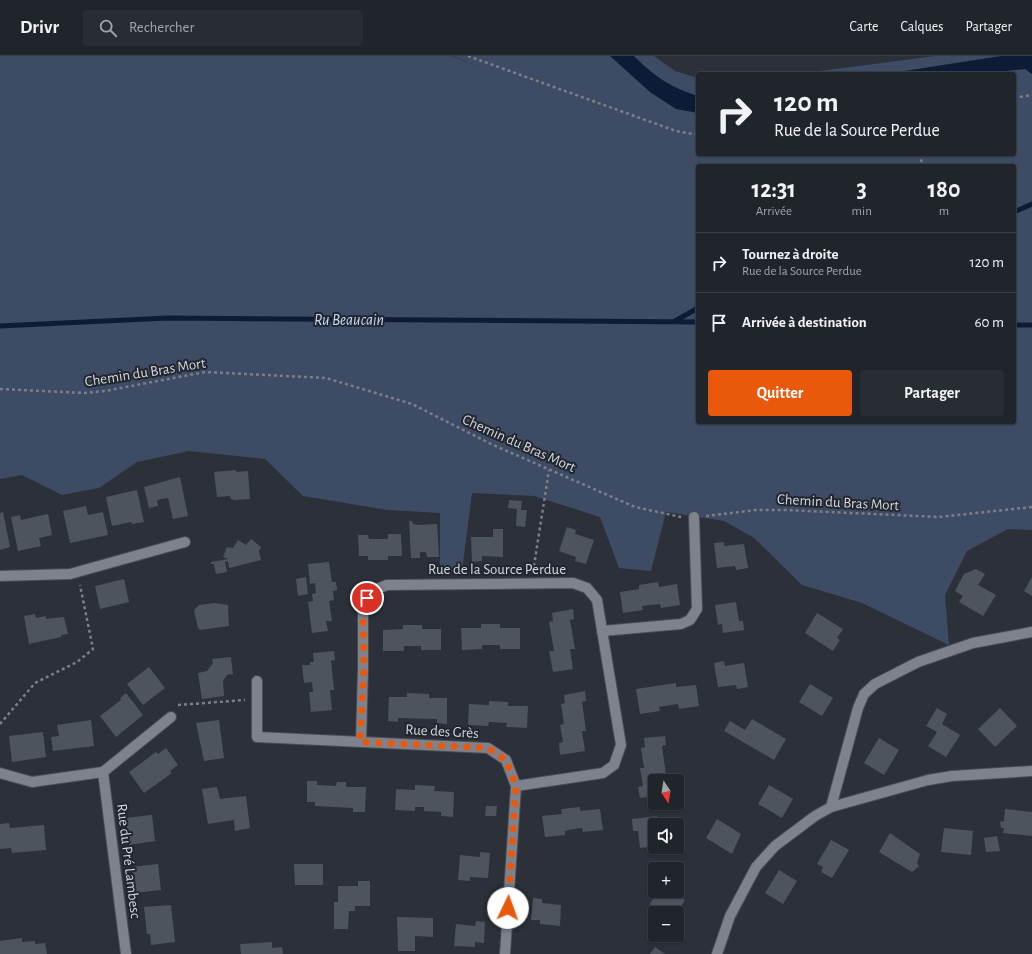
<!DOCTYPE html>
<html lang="fr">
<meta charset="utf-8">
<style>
body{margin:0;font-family:"Alegreya Sans",sans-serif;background:#282c33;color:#f1f3f6;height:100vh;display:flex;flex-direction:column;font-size:15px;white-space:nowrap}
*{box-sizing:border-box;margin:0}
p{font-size:13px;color:#a2a4a9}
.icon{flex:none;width:22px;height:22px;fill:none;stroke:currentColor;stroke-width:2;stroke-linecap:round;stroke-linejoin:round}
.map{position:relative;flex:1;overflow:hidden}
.sheet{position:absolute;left:696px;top:108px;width:320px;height:260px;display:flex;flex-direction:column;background:#20242b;border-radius:4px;box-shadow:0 1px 3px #0004,0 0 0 1px #3d4147}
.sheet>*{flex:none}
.banner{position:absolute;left:696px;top:16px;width:320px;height:84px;border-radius:4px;box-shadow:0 1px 3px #0004,0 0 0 1px #3d4147;background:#20242b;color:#f1f3f6;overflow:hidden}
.needle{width:26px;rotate:168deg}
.buttons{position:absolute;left:648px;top:718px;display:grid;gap:8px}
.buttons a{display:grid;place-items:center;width:36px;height:36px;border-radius:4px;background:#20242b;box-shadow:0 1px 3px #0004,0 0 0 1px #3d4147;font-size:20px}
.pin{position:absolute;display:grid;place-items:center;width:34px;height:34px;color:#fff;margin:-17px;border:2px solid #fff;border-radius:50%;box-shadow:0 1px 4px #0007}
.me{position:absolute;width:44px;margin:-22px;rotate:3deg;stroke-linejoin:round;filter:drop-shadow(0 0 3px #0008)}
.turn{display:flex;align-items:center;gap:14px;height:84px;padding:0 12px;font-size:18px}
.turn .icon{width:52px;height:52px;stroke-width:2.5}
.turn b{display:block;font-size:28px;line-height:34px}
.eta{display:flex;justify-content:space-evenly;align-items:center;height:68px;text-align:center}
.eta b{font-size:24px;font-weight:700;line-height:28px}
.cta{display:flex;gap:8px;margin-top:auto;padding:8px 12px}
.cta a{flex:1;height:46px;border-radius:4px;background:#ea580c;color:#fff;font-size:16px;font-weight:700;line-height:46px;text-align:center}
.cta a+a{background:#282c33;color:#f1f3f6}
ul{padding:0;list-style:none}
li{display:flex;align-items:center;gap:12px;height:60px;padding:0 12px;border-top:1px solid #3d4147}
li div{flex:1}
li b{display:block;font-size:15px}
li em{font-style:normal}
header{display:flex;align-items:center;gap:24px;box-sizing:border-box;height:56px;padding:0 20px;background:#20242b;border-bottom:1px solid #3d4147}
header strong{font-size:19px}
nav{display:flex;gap:22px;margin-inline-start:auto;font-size:14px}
.search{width:280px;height:36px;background:#282c33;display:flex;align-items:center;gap:10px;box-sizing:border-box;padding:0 14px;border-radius:4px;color:#a2a4a9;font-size:15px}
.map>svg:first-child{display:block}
.green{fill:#3e4b65;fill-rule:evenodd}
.water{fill:#0e1b36}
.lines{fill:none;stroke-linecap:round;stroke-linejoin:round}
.stream{stroke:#0e1b36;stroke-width:5}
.building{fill:#4e545e}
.street-casing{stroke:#494d55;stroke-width:12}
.path{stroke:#7b7f86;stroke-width:2.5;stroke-dasharray:3 3;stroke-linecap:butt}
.street{stroke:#7d828d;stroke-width:10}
.route{stroke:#ea580c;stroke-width:7;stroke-dasharray:0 12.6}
.labels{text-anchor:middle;stroke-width:4;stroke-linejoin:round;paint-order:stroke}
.street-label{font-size:15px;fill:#d3d6dc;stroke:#21262f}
.water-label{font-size:16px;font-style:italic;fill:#c7d9fb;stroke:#21262f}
</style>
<header>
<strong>Drivr</strong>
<div class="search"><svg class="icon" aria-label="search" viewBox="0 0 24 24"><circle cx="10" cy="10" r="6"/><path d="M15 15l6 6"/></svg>Rechercher</div>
<nav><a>Carte</a><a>Calques</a><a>Partager</a></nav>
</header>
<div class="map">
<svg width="1032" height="898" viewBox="0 0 1032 898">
<rect width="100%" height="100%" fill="#2b3039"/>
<!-- green -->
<path class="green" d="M0,0H451L478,10L453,0H654L675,15L698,22V98H1014V18H797L935,0H1032V474L1008,473L967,495L945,539L949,589L862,547L802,529L754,482L724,465L666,456L651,515L619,512L600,461L534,440L472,437L462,515L440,516V457L387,454L303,440L265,403L189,395L137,406L99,432L62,439L22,419L0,423ZM698,110H1014V366H698Z"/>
<!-- water -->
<g class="water">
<path d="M610,0H634C655,21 670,31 698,40V57L676,53L650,36Z"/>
<path d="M1001,0H1032V18L1025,13L978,18H885Z"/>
</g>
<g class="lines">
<!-- stream -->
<g class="stream">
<path d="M1014,156L1032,148"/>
<path d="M675,265L698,252"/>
<path d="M1014,269H1032"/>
<path d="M0,270L168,262L698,266"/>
</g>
</g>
<!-- building -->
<g class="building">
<path d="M236,414V416L248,415L250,443L235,444L231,443L230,440L217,441L214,416Z"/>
<path d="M180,421L188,460L173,463L168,442L157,444L158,450L149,452L144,431Z"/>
<path d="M137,434L144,466L132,468L131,466L112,470L106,441Z"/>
<path d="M509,444L522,445L521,454H527L525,471L516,470L517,453L508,452Z"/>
<path d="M86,450L88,459L103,456L108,479L70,487L63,455Z"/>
<path d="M3,456L10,491L0,494V457Z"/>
<path d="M48,458L52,479L39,482L41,490L18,495L11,461L20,459L21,464Z"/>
<path d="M409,465H412L413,468L418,469L437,468L439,501H427L426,496H420V502H411Z"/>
<path d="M567,471L576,474L575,478L594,484L586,508L575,505L576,501L559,495Z"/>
<path d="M493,473H503V501L482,500V505L472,506L471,481H493Z"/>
<path d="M388,478H401L402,500H388V504H368V500H359L358,479H368L369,483H388Z"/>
<path d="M251,483L261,491L259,495L261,504L229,512L228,505L225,506L227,516L216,518L214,508H211V506L228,503L223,501L227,491L233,492L238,484L246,489Z"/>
<path d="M724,486V490L744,488L748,512L736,514L735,510L717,512L714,487Z"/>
<path d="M329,506L332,526H336L337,534L333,535L334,544L329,545L332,565H326L328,575L312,577L308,546L313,545L312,538L316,537L315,527L310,528L308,508Z"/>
<path d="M976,513L985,518L978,529L996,539L983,560L959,546L963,540L955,535L964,518Z"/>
<path d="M306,521L308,538L298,540L296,523Z"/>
<path d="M1032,521V540L1024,535Z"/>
<path d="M124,523L129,546L100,553L95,530Z"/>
<path d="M658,526L659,531L677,528L680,549L661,552L660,548L642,550L643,554L623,557L620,536L639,533V529Z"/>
<path d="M736,546L739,565H743L744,574L723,577L722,568L718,569L715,549Z"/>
<path d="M215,547L228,549L229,570L200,574L198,572L194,554L199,549Z"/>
<path d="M573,553L574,563L570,564L575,593H570L573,613L553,616L549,595H554L549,566L553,565L552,557Z"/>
<path d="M817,557L843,573L837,582L840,584L833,595L805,577Z"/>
<path d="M35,558L36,562L46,560V563L64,561L68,578L61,579V581L29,588L24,560Z"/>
<path d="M481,568H500V572H520V593H500V589H482V593L462,594L461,572H481Z"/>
<path d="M403,569H422V573H441V594H421V590H404V595H383V574L403,573Z"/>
<path d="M334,595L335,604L331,605L334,634H330L332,654L311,656L309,636H313L312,626L304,627L302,609H310V606H314L313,597Z"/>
<path d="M231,601L233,618L227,619L223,625L224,640L202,643L198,617L207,615L213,607L212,603Z"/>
<path d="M724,605L725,610L744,607L748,631L737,633L736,629L718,631L714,607Z"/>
<path d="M149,611L165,632L143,649L127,628Z"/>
<path d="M676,627V631L696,629L699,650L679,653L678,648L659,651L660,655L640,658L636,633Z"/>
<path d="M810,628L833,642L822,660L799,646Z"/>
<path d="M585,635L586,645L582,646L586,675H582L585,695L560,699L559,687L563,686L560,669L564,668L561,648L565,647L564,639Z"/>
<path d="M126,637L143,659L116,681L100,660L121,644L120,642Z"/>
<path d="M407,637L429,638V642H447V668L437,667V663L398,662V666L388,665L389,641H407Z"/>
<path d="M489,645L508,646V650H528L527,672L506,671L507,667L489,666L488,670L468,669L469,648L489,649Z"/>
<path d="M937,652L947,658L942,668L960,679L946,701L928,690L937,676L926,670Z"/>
<path d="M1000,652L1017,670L995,691L978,673Z"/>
<path d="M752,663L786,683L774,704L724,675L730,665L745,674Z"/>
<path d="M91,664L94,690L53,695L51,681L59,680L57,669Z"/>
<path d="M219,664L224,702L204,705L196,667Z"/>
<path d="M43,676L46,701L12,706L9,680Z"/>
<path d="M665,680L666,689L662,690L666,719H662L663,725H655V740L640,742L638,731L643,730L640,712H644L641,692L645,691L644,682Z"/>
<path d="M879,682L899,694L884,719L864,707Z"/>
<path d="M166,692L178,709L170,715L172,717L144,737L129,716L156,696L158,698Z"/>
<path d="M307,725H317V729L336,730L337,726H346V731H366L365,756H353V752L315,750V746H307Z"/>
<path d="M415,729L435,730L434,735L454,736L453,761L441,760V756L424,755V751H415V755L395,754L396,733L415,734Z"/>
<path d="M769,729L793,743L782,762L758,748Z"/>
<path d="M217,731L220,743L246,740L250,772L235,775L234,764L208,768L202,733Z"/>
<path d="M486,750H497L496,760H485Z"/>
<path d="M580,751V755L600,753L603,774L583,776L582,772L573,773L565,775V779L545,781L542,760L562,758L561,753Z"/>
<path d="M1005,753L1032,756V780L1003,777L1004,772H1001L1000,766L1004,765Z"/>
<path d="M150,759H152L155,785L129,789L126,762Z"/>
<path d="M657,760L658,769H655V790L640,792L638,775H633L632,763Z"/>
<path d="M717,763L741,778L732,798L706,782Z"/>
<path d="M9,767L10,772L44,769L46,794L12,797L11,792L0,793V768Z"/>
<path d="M944,772L973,775L971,799L941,796Z"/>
<path d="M890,777L920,798L917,807L919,810L912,816L879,796Z"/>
<path d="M997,780L1000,795L986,796L984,782Z"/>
<path d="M831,784L849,794L832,822L821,816L823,811L817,808Z"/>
<path d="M480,796L490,797L488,822L470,821V825L458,824L460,799L480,801Z"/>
<path d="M158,808L161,834L135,837L132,811Z"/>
<path d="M294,808H323V829H295Z"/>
<path d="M779,814L797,825L783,848L765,837Z"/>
<path d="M358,825H370V850H355V855H349L348,873H334V846H338V830H358Z"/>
<path d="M658,835H670L685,844L677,857H664L650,848Z"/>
<path d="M533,842L542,843V847L561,849L560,870L540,868V864H531Z"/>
<path d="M171,849L175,886L151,889L150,878H147L144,851Z"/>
<path d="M397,861L433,862V881L415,880V895H398Z"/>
<path d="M476,865L485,866L484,887L475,886V891L454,890L456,868L475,870Z"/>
<path d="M22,882V886L35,885V888L45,887L47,898H0V885Z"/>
<path d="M272,886V892L282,891L283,898H241L240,888Z"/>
<path d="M655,891L665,898H650Z"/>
</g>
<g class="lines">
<!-- street casing -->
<g class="street-casing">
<g id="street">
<path d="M0,520L70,518L185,486"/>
<path d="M602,575L681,568L690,564L697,553L694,461"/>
<path d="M257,625V681L488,692L506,704L516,730L505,898"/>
<path d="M361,686L363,613V550L372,535L387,529L573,527L587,532L597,544L621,689L614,709L603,717L516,730"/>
<path d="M103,716L126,898"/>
<path d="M0,717L32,726L103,716L171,661"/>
<path d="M831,751L858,652L864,638L875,628L918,606L973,587L1032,576"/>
<path d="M717,898L730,860L756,811L775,790L815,760L831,751L928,724L952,720L1032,715"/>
</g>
</g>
<!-- path -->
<g class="path">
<path d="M468,0L676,75L698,79"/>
<path d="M1014,42L1032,39"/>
<path d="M918,98L923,108"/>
<path d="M0,333L85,337L105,335L205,316L326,322L412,348L491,388L635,451L681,461"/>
<path d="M706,460L756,454H786L939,461L1032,451"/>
<path d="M533,516L549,414"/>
<path d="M178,649L245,644"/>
<path d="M0,668L35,627L77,606L93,593L80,529"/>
</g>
<!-- street -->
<use href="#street" class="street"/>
</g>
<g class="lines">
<!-- route -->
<path class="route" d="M367,542L363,550L364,613L360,686L488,692L506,704L516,730L508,852"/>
</g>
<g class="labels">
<!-- street labels -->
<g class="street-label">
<text transform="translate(145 316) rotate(-9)" y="5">Chemin du Bras Mort</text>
<text transform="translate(519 387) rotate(24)" y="5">Chemin du Bras Mort</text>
<text transform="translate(838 446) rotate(3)" y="5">Chemin du Bras Mort</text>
<text x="497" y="518">Rue de la Source Perdue</text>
<text transform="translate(442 675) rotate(3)" y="5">Rue des Grès</text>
<text transform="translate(129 805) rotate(83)" y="5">Rue du Pré Lambesc</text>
</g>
<!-- water labels -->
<g class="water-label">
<text x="349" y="269">Ru Beaucain</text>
</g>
</g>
</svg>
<div class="buttons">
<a><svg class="needle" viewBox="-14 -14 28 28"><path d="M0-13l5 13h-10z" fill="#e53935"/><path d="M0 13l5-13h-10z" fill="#a2a4a9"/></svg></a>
<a><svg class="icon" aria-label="sound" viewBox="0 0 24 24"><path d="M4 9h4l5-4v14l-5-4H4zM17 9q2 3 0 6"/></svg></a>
<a>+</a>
<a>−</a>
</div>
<div class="pin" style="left:367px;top:542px;background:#d93025"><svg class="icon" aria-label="arrive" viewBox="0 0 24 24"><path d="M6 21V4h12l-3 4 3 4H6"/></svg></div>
<svg class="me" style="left:508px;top:852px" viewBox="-20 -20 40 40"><circle r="19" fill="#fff"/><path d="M0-13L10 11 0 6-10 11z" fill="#ea580c"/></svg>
<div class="banner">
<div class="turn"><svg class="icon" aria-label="right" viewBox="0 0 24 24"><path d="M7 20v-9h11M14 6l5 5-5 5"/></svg><div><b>120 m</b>Rue de la Source Perdue</div></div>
</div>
<section class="sheet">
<div class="eta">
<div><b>12:31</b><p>Arrivée</p></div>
<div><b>3</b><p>min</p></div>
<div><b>180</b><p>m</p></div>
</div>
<ul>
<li><svg class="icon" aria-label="right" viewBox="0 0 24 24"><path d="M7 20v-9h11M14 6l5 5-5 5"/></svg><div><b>Tournez à droite</b><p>Rue de la Source Perdue</p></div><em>120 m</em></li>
<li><svg class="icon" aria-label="arrive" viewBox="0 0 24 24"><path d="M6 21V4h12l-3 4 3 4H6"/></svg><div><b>Arrivée à destination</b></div><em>60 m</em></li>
</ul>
<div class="cta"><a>Quitter</a><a>Partager</a></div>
</section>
</div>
